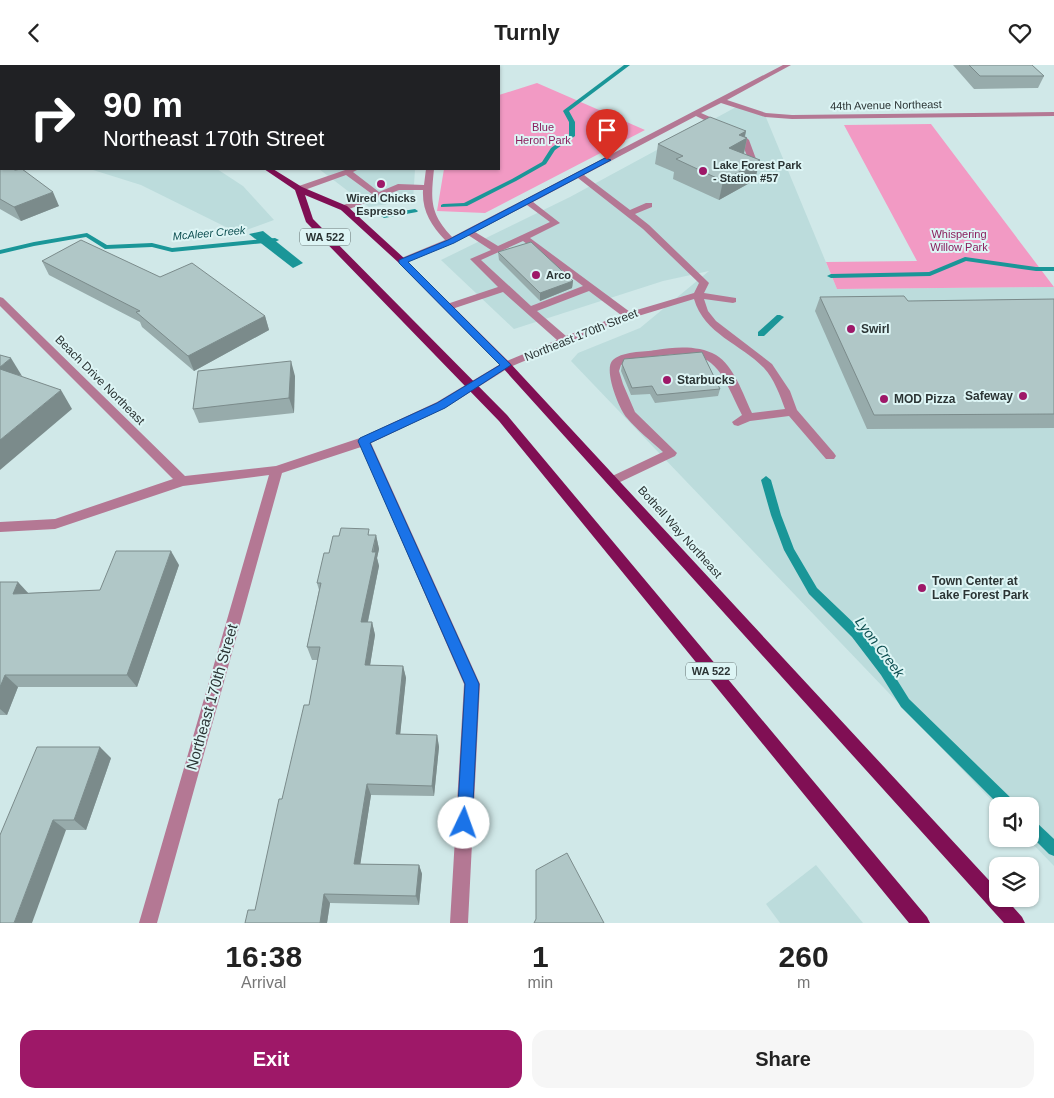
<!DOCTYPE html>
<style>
body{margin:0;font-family:Helvetica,sans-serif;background:#f6f6f6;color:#222;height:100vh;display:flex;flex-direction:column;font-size:19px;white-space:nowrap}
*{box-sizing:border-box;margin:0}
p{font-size:16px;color:#767676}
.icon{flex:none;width:28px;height:28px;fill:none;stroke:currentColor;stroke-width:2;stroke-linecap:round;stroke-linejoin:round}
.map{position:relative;height:858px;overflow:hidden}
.drawer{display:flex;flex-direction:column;background:#fff;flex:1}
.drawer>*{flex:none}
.top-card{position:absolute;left:0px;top:0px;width:500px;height:105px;box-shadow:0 1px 4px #0004;background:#202124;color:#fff;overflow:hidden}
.buttons{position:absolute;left:989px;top:732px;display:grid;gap:10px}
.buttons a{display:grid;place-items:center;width:50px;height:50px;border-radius:10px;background:#fff;box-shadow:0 1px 4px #0004;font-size:25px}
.pin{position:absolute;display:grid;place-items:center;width:42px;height:42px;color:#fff;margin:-51px -21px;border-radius:50% 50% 50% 0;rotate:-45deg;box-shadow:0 0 5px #0007}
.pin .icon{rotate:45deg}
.me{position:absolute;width:55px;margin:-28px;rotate:3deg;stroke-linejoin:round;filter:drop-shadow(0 0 4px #0008)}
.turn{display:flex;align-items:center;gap:18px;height:105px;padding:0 20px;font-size:22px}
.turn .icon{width:65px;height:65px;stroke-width:2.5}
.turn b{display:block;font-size:35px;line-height:42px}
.eta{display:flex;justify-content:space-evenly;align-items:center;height:85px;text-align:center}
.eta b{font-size:30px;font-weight:800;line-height:35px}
.cta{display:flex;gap:10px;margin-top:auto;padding:10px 20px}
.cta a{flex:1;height:58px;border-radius:15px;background:#9e1868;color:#fff;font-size:20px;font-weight:800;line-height:58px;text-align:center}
.cta a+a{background:#f6f6f6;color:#222}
header{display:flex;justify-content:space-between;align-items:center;height:65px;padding:0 20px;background:#fff;font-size:22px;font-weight:800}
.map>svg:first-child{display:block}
.built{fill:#bcdcdc}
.green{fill:#f29ac4}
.water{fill:#1a9698}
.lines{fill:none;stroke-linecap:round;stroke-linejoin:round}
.stream{fill:#1a9698;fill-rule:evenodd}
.minor{fill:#b47894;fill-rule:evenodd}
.major{fill:#800f54;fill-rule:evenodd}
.wall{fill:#97abab}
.shaded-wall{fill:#7b8b8b}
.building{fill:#b0c7c7;stroke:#7b8b8b}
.route{fill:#1a73e8;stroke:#114b97}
.poi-dot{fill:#9e1868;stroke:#ddf5f5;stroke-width:2}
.labels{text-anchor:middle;stroke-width:4;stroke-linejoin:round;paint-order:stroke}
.far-street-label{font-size:11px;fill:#2b3434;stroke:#ddf5f5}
.far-park-label{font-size:11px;fill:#8b1f5d;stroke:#ddf5f5}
.far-poi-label{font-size:11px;font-weight:bold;fill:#2b3434;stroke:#ddf5f5;text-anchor:start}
.far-water-label{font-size:11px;font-style:italic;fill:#0c4e50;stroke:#ddf5f5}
.shield{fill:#ddf5f5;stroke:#606e6e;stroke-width:1}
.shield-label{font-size:11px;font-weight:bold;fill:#2b3434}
.poi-label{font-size:12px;font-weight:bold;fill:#2b3434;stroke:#ddf5f5;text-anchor:start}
.street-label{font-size:12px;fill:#2b3434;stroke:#ddf5f5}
.water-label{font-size:14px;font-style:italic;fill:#0c4e50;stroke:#ddf5f5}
.near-street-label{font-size:15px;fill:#2b3434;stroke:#ddf5f5}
</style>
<header><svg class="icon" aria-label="back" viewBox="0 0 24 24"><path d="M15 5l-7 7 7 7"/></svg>Turnly<svg class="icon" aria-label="heart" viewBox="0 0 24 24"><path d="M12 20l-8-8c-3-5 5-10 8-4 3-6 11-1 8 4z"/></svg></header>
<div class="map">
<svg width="1054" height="858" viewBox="0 0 1054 858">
<rect width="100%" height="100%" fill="#d0e8e8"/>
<!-- built -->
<g class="built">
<path d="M738,41L765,50L837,224L1054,222V801L1028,774H1030V741H997L571,296L578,288L640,263L709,206L663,216L514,264L441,195L570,132Z"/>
<path d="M90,104H217L243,121L274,155L238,168L141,120Z"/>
<path d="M319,104H415L413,135L369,142Z"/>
<path d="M816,800L863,858H780L766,839Z"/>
</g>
<!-- green -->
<g class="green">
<path d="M537,18L645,65L485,148L437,146L444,104H499V30Z"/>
<path d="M931,59L1054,222L837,224L826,197L917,196L844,60Z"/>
</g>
<!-- water -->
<path class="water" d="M263,166L303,198L293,203L249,169Z"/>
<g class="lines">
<!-- stream -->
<g class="stream">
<path d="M624,0H630L569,46L575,57V71L555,85L546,99L516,116L467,141L441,142V140L443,139L464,138L512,114L542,97L551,83L569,70V57L563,46L564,45Z"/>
<path d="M415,144L418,146L417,147L384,153L381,151L384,149Z"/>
<path d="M87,168L107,180L152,178L172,183L275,173L279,175L275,177L172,187L152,182L105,184L86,172L34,181L0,189V185L34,177Z"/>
<path d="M965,192L1036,202H1054V206H1036L966,196L930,211L831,213L827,211L831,209L929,207Z"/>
<path d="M777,250H780L784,252L764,271H758V267Z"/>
<path d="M766,411L771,415L781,450L794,484L817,523L860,564L889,602L909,634L1014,736L1016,741H1000L901,642L881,610L852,572L809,529L784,485L771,450L761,415Z"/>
<path d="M1030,754L1035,756L1054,774V791L1049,789L1030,770Z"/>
</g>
<!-- minor -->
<g class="minor">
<path d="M783,0H791L727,35L766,48L792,50L1054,47V51L792,54L765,52L721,38L701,48L737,64L749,75L759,102L758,104H752L742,78L731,68L696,51L584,110L630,145L646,138H652V142L635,149L649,160L707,216L709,218L704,228L736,233V237L733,238L704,234L708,246L716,256L772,299L790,326L797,345L834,388L836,391L834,394H826L789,351L750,356L738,361L734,360L732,357L742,350C719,304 717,283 658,291C646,293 631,293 621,300L619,306L623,319L635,347L677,388L675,391L616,419H608L606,416L608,413L663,387C651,376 637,365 627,353C619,344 604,306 612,296C621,286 644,287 656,285C675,282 698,280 716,290C734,301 743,329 752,348L785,344C780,330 774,314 764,303C741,279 704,269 694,234L612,259L510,302L445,343L371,378L480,619L468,858H450L464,619L361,382L282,408L157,858H139L269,410L183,421L55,464L0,467V457L55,454L173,414L0,241V232L3,233L185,411L276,401L360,373L437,337L502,298L557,275L503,227L452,244H444V240L498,222L470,194L491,185L468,170L405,198H399V194L445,175C431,160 422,146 423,125H399L344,146L341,145V141L372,129L346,110L299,127L295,124L296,122L348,104H359L353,107L379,127L398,119L424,120L426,104H434C431,134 429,148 452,172ZM578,113L643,164L699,218L694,228L630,247L530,173L560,158L533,137ZM527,140L550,157L498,181L475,167ZM523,176L583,221L531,241L481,195ZM589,226L621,250L566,271L537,246Z"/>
<rect x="0" y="41" width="1" height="4"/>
</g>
<!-- major -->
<g class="major">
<path d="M96,0H104V1H97Z"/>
<path d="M264,104H273L302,122L347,141L405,194L510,298L998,825V834H1006L1022,852L1025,858H1004L502,302L399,198L341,145L305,130L313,154L507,350L927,852L930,858H909L499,356L306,157L295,125Z"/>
</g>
</g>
<!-- wall -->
<g class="wall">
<path d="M953,0H1032L1044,11L1038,23L974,24Z"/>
<path d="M746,66L745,72L747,73L744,89L755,115L719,135L673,114L674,107L655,99L658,79Z"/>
<path d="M0,97L59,141L21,156L0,144Z"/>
<path d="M498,187L573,216L572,223L540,236L499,195Z"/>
<path d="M42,196L160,212L265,251L269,265L194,306L142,262L140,257L49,210Z"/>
<path d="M820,232L908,236L1054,234V363L867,364L815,246Z"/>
<path d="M622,299L720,324L718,331L655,338L650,329L631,330L621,306Z"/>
<path d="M295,311L294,348L199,358L193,344Z"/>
<path d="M370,470H376L379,484L377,493L379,501L368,557H372L375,570L370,600L403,601L406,613L400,669L437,670L439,682L434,731L371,730L360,799L419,800L422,809L419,840L330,838L327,858H245L255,845L282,734L309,640L318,595H312L307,582L319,525L317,518L329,488L339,471Z"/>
<path d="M179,500L137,622H18L7,650H0V517L28,528L100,525Z"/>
<path d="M111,693L86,765H66L0,770Z"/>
</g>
<!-- shaded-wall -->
<g class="shaded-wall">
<path d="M746,66L744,74L747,73L743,92L729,83L739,70Z"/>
<path d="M760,95L755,115L719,135L723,116Z"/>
<path d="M53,127L59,141L21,156L14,142Z"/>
<path d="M573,216L572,223L540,236V228Z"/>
<path d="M265,251L269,265L194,306L188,291Z"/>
<path d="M11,293L22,311L0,306V302Z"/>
<path d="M291,296L295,311L294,348L289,333Z"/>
<path d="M61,325L72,344L0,405V375Z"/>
<path d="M376,470L379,484L377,493L379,501L365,570L361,557Z"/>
<path d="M171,486L179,500L137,622L127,610Z"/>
<path d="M18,517L30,530L13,529Z"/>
<path d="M372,557L375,570L368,613L365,600Z"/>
<path d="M403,601L406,613L399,681L396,669Z"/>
<path d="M5,610L18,622L7,650L0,644V622Z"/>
<path d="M437,670L439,682L434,731L432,721Z"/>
<path d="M100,682L111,693L86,765L74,755Z"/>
<path d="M367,719L371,730L359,808L354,799Z"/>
<path d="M53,755L66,765L32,858H14Z"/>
<path d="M419,800L422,809L419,840L416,831Z"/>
<path d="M324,829L330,838L327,858H320Z"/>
</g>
<!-- building -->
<g class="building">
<path d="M184,0H408L407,1H181Z"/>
<path d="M969,0H1032L1044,11H980Z"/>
<path d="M710,52L746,66L739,70L747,73L729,83L760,95L723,116L676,94L683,91L658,79Z"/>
<path d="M0,97L1,98V104H13L15,105L22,104L53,127L14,142L0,134Z"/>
<path d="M81,175L160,212L192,198L265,251L188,291L136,247L140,246L42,196Z"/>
<path d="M531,177L573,216L540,228L498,187Z"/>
<path d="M904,231L908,236L1054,234V349L874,350L820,232Z"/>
<path d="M702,287L720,324L657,330L652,321L632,323L622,299L624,294Z"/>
<path d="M0,290L11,293L0,302Z"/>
<path d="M291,296L289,333L193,344L198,306Z"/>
<path d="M0,304L61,325L0,375Z"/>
<path d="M341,463L369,464L368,470H376L372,487H376L361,557H372L365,600L403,601L396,669L437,670L432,721L367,719L354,799L419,800L416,831L324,829L320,858H245L248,845H255L279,734H282L304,640H309L320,582H307L321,518H317L324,488H329L333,471H339Z"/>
<path d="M116,486H171L127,610H5L0,622V517H18L13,529L100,525Z"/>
<path d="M37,682H100L74,755H53L14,858H0V770Z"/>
<path d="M567,788L604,858H534L536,854V805Z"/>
</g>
<!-- route -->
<path class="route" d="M605,93L611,95L454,178L408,197L511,300L445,343L370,378L479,619L472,758L470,764L464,766L459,764L457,758L465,619L358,376L360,373L437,338L500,300L399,198V195L448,175Z"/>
<!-- markers -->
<g class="poi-dot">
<circle cx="703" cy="106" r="5"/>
<circle cx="381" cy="119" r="5"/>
<circle cx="536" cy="210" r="5"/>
<circle cx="851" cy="264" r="5"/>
<circle cx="667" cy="315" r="5"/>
<circle cx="1023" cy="331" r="5"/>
<circle cx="884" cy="334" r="5"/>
<circle cx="922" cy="523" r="5"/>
</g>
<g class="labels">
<!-- far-street labels -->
<g class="far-street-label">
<text transform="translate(886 40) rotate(-1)" y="4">44th Avenue Northeast</text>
</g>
<!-- far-park labels -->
<g class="far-park-label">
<text x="543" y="66">Blue<tspan x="543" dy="13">Heron Park</tspan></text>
<text x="959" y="173">Whispering<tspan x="959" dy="13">Willow Park</tspan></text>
</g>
<!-- far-poi labels -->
<g class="far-poi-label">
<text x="713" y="104">Lake Forest Park<tspan x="713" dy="13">- Station #57</tspan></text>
<text x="381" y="137" text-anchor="middle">Wired Chicks<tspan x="381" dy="13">Espresso</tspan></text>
<text x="546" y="214">Arco</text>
</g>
<!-- far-water labels -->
<g class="far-water-label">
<text transform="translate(209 168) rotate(-5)" y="4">McAleer Creek</text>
</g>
<!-- shield labels -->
<g class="shield">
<rect x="300" y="163.5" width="50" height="17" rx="4"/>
<rect x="686" y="597.5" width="50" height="17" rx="4"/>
</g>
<g class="shield-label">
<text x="325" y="176">WA 522</text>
<text x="711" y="610">WA 522</text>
</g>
<!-- poi labels -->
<g class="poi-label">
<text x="861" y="268">Swirl</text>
<text x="677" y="319">Starbucks</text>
<text x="1013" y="335" text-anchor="end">Safeway</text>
<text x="894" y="338">MOD Pizza</text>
<text x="932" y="520">Town Center at<tspan x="932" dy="14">Lake Forest Park</tspan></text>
</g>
<!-- street labels -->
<g class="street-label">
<text transform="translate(581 270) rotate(-22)" y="4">Northeast 170th Street</text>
<text transform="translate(100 315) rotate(45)" y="4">Beach Drive Northeast</text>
<text transform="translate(680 467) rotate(48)" y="4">Bothell Way Northeast</text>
</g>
<!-- water labels -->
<g class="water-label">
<text transform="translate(880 582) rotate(53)" y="5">Lyon Creek</text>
</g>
<!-- near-street labels -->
<g class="near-street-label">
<text transform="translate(212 632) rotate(-74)" y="5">Northeast 170th Street</text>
</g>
</g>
</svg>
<div class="buttons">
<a><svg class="icon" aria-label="sound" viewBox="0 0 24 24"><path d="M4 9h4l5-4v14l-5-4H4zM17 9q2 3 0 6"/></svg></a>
<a><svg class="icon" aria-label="layers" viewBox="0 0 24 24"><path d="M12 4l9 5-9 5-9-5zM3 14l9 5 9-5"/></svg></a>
</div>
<div class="pin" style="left:607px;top:95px;background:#d93025"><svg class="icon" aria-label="arrive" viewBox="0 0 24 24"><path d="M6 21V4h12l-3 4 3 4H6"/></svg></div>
<svg class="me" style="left:464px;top:758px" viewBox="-20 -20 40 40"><circle r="19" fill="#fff"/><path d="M0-13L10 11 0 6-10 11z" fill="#1a73e8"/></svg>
<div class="top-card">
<div class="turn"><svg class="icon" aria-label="right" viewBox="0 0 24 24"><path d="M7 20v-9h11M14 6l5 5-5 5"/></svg><div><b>90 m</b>Northeast 170th Street</div></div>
</div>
</div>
<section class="drawer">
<div class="eta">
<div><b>16:38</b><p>Arrival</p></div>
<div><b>1</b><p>min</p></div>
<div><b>260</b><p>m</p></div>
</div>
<div class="cta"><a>Exit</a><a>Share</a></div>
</section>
